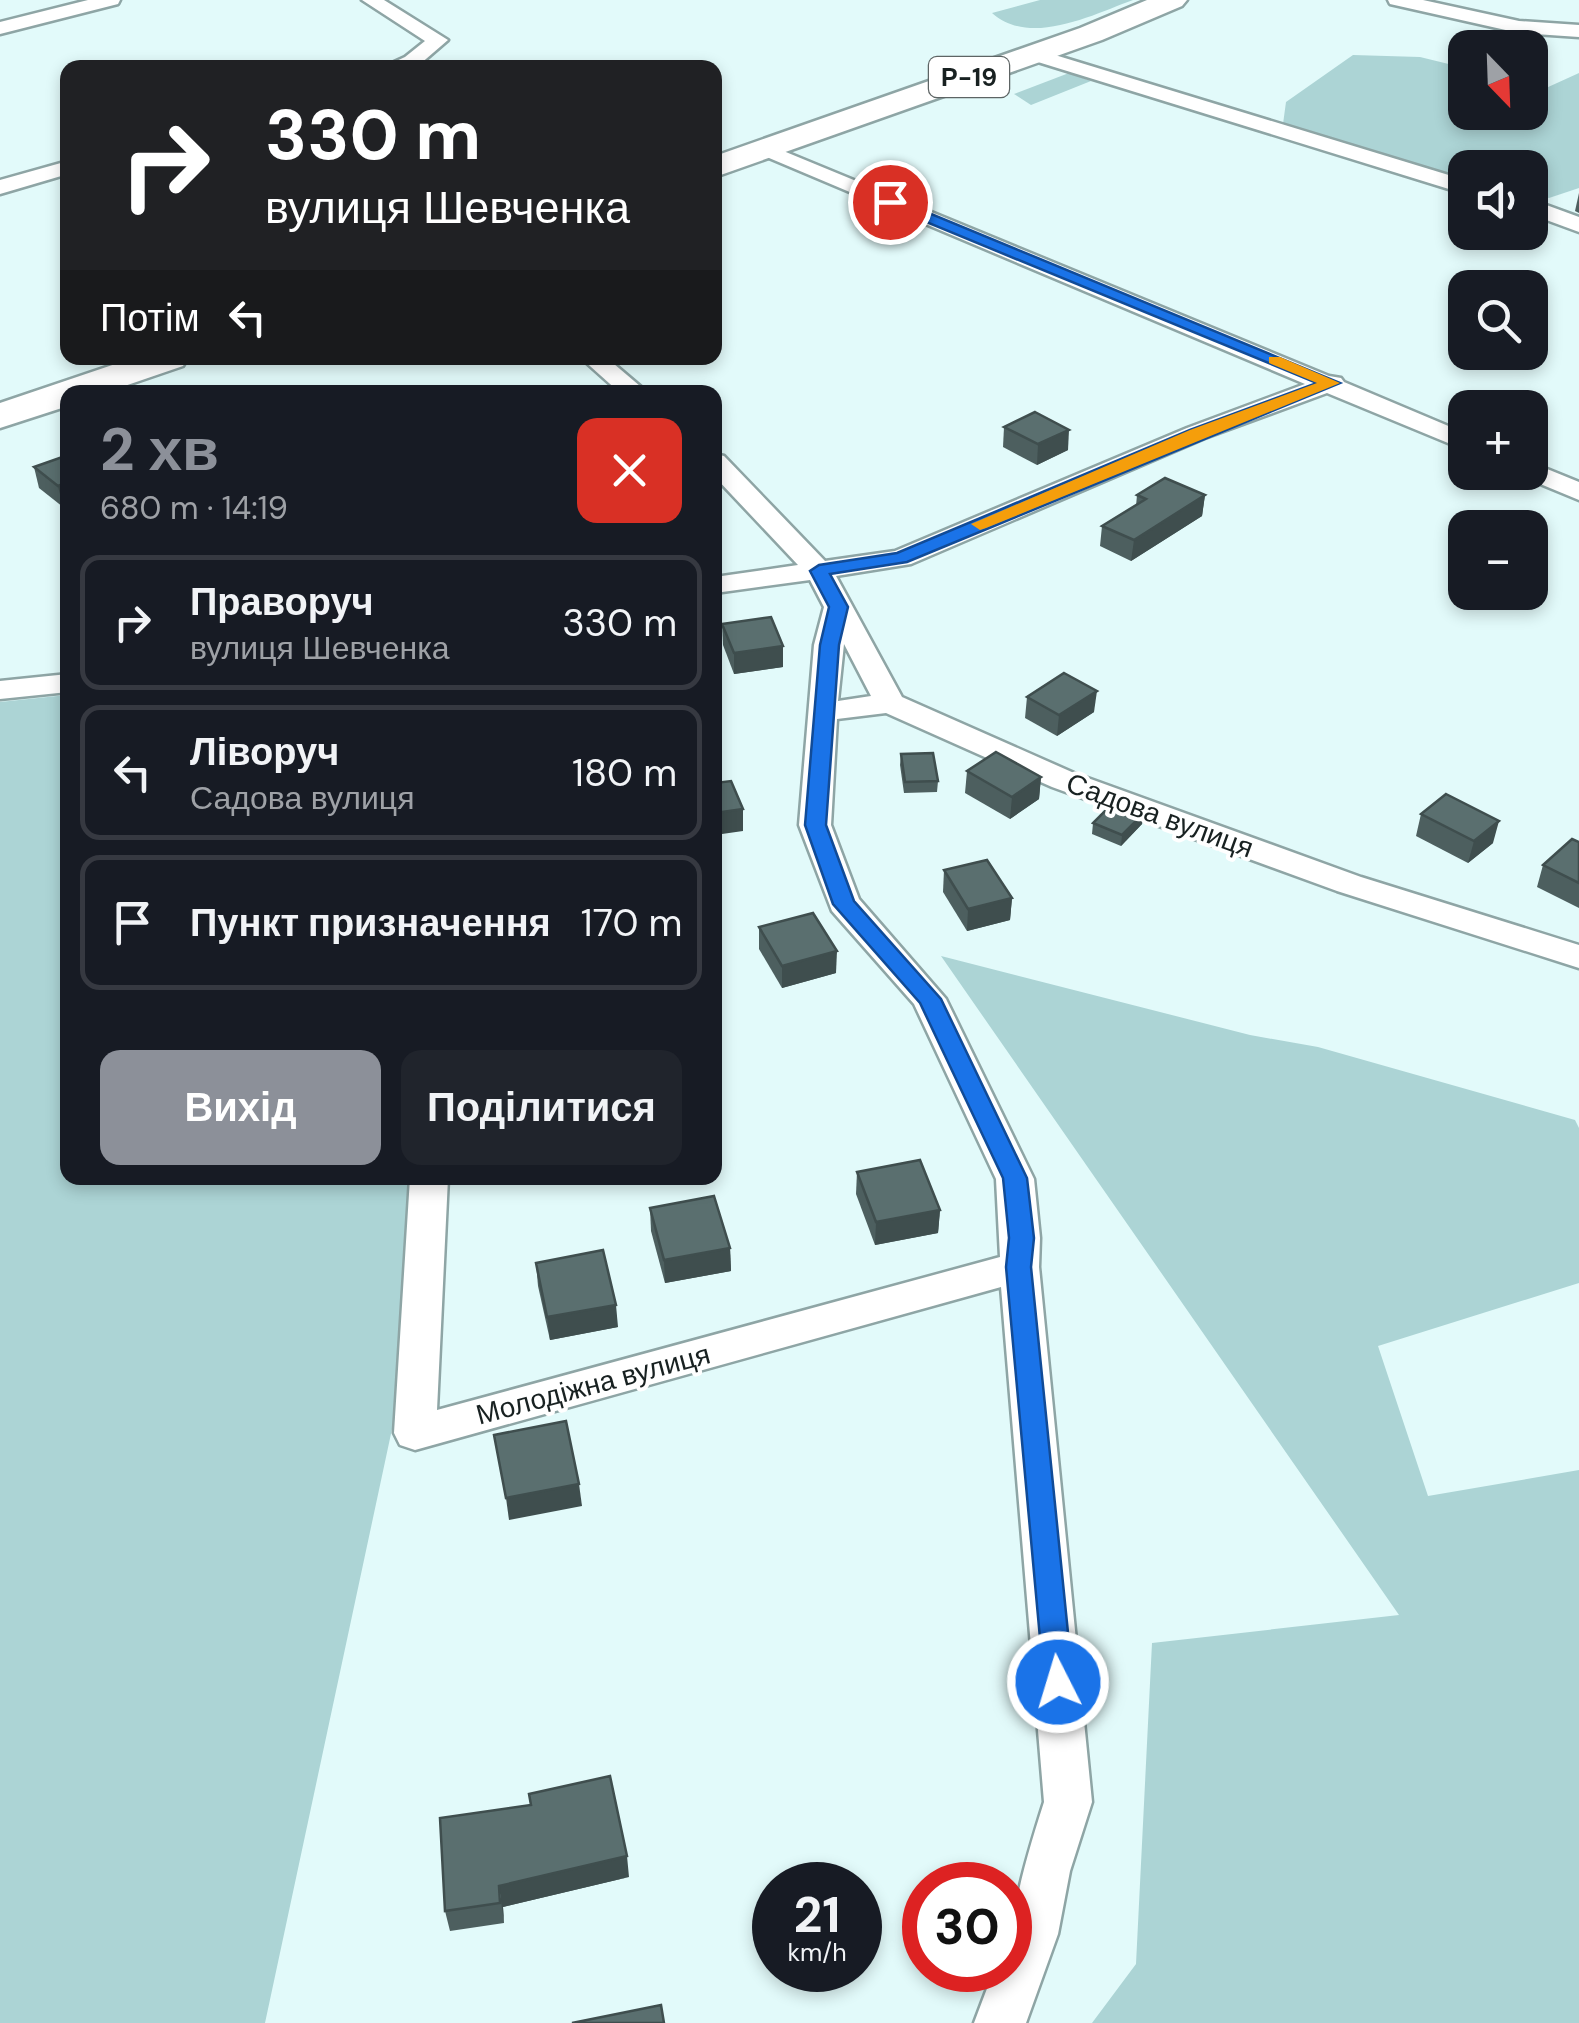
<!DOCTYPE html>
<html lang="uk">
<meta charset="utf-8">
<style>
body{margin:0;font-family:"DM Sans",sans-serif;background:#20242c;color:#f1f3f6;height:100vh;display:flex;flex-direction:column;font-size:38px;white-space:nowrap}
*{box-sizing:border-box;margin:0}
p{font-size:32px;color:#9ea1a6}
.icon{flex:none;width:55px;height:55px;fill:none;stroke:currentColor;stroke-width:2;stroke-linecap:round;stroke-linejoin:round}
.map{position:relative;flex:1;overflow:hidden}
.details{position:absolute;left:60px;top:385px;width:662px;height:800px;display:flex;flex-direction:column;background:#171b24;border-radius:20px;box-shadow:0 5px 15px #0003}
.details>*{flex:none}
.guide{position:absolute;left:60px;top:60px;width:662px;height:305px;border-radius:20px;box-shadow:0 5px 15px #0003;background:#202124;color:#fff;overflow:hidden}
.needle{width:65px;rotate:157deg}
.controls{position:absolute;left:1448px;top:30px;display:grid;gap:20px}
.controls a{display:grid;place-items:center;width:100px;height:100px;border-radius:20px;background:#171b24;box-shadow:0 5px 15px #0003;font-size:50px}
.speed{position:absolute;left:752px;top:1862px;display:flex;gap:20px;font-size:50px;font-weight:700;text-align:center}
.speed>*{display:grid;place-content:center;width:130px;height:130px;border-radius:50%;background:#171b24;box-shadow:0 5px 15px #0003;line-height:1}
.speed small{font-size:25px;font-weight:400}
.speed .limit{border:15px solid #d22;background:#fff;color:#111}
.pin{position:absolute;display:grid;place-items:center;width:85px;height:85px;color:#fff;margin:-42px;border:5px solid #fff;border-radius:50%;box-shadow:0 2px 10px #0007}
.me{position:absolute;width:110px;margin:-55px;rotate:355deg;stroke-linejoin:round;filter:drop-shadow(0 0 8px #0008)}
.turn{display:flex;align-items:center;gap:35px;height:210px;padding:0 40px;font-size:45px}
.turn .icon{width:130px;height:130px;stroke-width:2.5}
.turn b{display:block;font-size:70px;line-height:85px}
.then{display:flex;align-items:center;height:95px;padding:0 40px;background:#0003;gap:20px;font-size:38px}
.round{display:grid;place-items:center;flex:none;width:105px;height:105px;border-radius:20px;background:#20242c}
.overview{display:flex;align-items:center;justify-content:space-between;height:170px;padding:0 40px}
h1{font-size:60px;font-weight:700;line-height:75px;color:#8c9099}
.primary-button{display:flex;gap:20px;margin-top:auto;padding:20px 40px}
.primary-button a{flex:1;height:115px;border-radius:20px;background:#8c9099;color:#fff;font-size:40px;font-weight:700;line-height:115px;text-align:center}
.primary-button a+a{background:#20242c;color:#f1f3f6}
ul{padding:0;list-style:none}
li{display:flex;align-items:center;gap:30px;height:135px;margin:0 20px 15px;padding:0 20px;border:5px solid #363941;border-radius:20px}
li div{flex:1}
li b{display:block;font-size:38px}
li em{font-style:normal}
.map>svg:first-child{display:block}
.green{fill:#acd4d5}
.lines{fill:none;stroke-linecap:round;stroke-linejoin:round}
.minor-casing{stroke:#8ea5a5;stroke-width:5}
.primary-casing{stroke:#8ea5a5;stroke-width:5}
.minor{fill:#fff;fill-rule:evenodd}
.primary{fill:#fff;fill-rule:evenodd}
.wall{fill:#4d5f5f}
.shaded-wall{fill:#3f4e4e}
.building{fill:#5a6f6f;stroke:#3f4e4e;stroke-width:2.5}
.route{fill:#1a73e8;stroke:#114b97;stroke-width:2.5}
.slow{fill:#f59e0b}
.labels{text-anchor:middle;stroke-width:8;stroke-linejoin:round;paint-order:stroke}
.shield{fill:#fff;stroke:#5d6464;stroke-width:2.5}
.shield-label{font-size:25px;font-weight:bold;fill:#182121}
.street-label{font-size:28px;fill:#182121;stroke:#fff}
</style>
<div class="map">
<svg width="1579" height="2023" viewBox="0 0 1579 2023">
<rect width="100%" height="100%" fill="#e2fafa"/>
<!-- green -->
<g class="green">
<path d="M1040,0H1133C1092,15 1030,47 992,13Z"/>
<path d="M1353,55L1420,57L1465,68V112H1530V84L1546,88L1579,73V188L1549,198L1530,194V168H1465V178L1283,124L1286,102Z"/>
<path d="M1069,73L1091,81L1031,105L1014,94Z"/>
<path d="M67,695L68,1178H411L398,1401L265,2023H0V702Z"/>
<path d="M941,956L1250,1035L1318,1047L1575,1120L1579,1128V1283L1378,1346L1428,1496L1579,1470V2023H1092L1136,1964L1152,1643L1399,1615Z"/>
</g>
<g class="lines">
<!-- minor casing -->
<g class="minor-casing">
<g id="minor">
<path d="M88,0H120L118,4L0,34V22Z"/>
<path d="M362,0H384L448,40L419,65L381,68L405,57L425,41Z"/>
<path d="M1388,0H1423L1519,21L1579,25V37L1519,33L1390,4Z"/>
<path d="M1032,48L1465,180V194L1025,58L1022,54Z"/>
<path d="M764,143L1329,376L1341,378L1344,382L1465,433V450L1327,393L1205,438L911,564L836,576L902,697L1074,773L1361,877L1579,945V968L1337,891L1052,787L886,713L837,719L831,825L859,899L946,999L1034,1179L1040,1238L1039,1267L1092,1802L1070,1871L1058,1934L1026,2023H974L994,1970H1010C1010,1910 1026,1859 1044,1802L1001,1287L415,1450L400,1445L394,1433L410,1178H448L437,1410L1000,1257L996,1179L914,1004L832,911L799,825L814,645L824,607L810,580L715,593V577L798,565L715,477V454L724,456L825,561L895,551L1187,428L1305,384L757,153L753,149L757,145ZM844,644L871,696L838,701Z"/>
<path d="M68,161V174L0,194V180Z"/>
<path d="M1530,199L1579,217V232L1530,214Z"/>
<path d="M581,358H607L647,392H619Z"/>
<path d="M1530,462L1579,482V500L1521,476L1519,472H1530Z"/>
<path d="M68,674V692L0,699V681Z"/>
</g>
</g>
<!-- primary casing -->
<g class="primary-casing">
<g id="primary">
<path d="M1147,0H1187L1182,6L1102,40L715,177V156L1080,28Z"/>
<path d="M133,358H188L183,366L107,392H68V406L0,428V403Z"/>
</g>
</g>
<!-- minor -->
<use href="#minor" class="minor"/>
<!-- primary -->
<use href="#primary" class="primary"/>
</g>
<!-- wall -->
<g class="wall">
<path d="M1579,193V213L1575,211Z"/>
<path d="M1004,427L1068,450L1037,465L1003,447Z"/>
<path d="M68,455V505L63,507L39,488L34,467Z"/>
<path d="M1137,495H1205L1202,516L1131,561L1100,546L1102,526L1136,506Z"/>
<path d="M722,624L783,646V667L734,674L723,645Z"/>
<path d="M1027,697L1094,712L1057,736L1025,718Z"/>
<path d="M901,754L938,781L937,792L904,793L900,765Z"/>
<path d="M967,771L1041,777L1039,799L1010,819L965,793Z"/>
<path d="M1144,813L1142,824L1121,846L1092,834L1093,823Z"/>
<path d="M1421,814L1493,843L1468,863L1416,836Z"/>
<path d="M1579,842V908L1537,887L1543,865Z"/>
<path d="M944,870L1012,898L1010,920L967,931L943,892Z"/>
<path d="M759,927L836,973L782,988L759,949Z"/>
<path d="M857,1172L940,1210L938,1233L875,1245L856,1194Z"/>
<path d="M650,1208L730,1248L731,1271L665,1283L651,1231Z"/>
<path d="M536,1263L618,1327L550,1340L538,1286Z"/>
<path d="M629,1877L503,1907L504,1923L450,1931L445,1911Z"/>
</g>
<!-- shaded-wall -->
<g class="shaded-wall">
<path d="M1069,430L1068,450L1037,465L1038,444Z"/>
<path d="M68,482V505L63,507L58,486Z"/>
<path d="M1205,495L1202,516L1131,561L1134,540Z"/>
<path d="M783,646V667L734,674V653Z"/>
<path d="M1097,691L1094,712L1057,736L1059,715Z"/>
<path d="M1041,777L1039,799L1010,819L1012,797Z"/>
<path d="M743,809V831L715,835V813Z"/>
<path d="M1144,813L1142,824L1121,846L1122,835Z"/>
<path d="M1499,821L1493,843L1468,863L1474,841Z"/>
<path d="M1012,898L1010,920L967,931L968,909Z"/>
<path d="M837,951L836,973L782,988V966Z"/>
<path d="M940,1210L938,1233L875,1245L876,1222Z"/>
<path d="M730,1248L731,1271L665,1283L664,1260Z"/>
<path d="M616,1305L618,1327L550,1340L547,1317Z"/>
<path d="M579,1484L582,1506L509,1520L506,1498Z"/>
<path d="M627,1856L629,1877L503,1907L504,1923L499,1886Z"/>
</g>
<!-- building -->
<g class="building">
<path d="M1035,412L1069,430L1038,444L1004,427Z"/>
<path d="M68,455V482L58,486L34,467Z"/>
<path d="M1165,478L1205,495L1134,540L1102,526L1146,499L1137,495Z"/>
<path d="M771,617L783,646L734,653L722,624Z"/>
<path d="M1064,673L1097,691L1059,715L1027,697Z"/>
<path d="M996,752L1041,777L1012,797L967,771Z"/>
<path d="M933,753L938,781L905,782L901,754Z"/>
<path d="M731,781L743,809L715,813V783Z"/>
<path d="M1446,794L1499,821L1474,841L1421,814Z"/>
<path d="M1114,802L1144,813L1122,835L1093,823Z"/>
<path d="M1572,839L1579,842V883L1543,865Z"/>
<path d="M987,860L1012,898L968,909L944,870Z"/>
<path d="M813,913L837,951L782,966L759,927Z"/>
<path d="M920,1160L940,1210L876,1222L857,1172Z"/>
<path d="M714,1196L730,1248L664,1260L650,1208Z"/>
<path d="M603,1250L616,1305L547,1317L536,1263Z"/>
<path d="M566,1421L579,1484L506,1498L494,1435Z"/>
<path d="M610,1776L627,1856L499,1886L500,1903L445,1911L440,1818L531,1805L529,1794Z"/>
<path d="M661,2005L664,2023H572Z"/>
</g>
<!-- route -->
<path class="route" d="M885,199H895L1340,383L907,562L830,574L848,607L839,645L826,825L854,901L941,999L1027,1178L1034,1238L1031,1267L1073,1682L1069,1691L1058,1695L1048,1691L1044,1682L1006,1267L1009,1238L1003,1178L920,1003L833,904L805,825L820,645L829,607L810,571L819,565L897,553L1190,430L1317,383L885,205Z"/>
<!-- slow -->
<path class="slow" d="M1269,357H1280L1340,383L986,528L980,530L971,524L1190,430L1317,383L1269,363Z"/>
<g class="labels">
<!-- shield labels -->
<rect class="shield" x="929" y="57" width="80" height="40" rx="8"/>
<g class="shield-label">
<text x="969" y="86">Р-19</text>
</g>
<!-- street labels -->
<g class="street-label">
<text transform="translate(1160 815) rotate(20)" y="10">Садова вулиця</text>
<text transform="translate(593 1384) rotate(-15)" y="10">Молодіжна вулиця</text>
</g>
</g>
</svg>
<div class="controls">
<a><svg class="needle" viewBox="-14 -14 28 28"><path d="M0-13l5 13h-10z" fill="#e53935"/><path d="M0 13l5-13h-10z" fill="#9ea1a6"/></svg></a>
<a><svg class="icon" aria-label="sound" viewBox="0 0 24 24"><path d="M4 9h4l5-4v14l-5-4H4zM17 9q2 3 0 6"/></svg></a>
<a><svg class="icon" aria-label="search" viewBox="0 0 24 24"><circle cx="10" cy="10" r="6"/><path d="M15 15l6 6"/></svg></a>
<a>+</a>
<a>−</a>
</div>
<div class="speed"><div>21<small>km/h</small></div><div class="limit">30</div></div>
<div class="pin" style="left:890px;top:202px;background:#d93025"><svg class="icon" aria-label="arrive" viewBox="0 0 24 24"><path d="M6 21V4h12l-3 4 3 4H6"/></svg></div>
<svg class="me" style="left:1058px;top:1682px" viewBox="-20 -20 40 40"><circle r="17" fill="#1a73e8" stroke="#fff" stroke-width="3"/><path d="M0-11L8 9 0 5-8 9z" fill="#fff"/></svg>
<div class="guide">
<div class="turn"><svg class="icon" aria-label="right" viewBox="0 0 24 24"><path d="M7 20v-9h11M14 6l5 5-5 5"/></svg><div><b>330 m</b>вулиця Шевченка</div></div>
<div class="then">Потім<svg class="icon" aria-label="left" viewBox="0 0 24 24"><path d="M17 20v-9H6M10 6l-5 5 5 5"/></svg></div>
</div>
<section class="details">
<div class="overview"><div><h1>2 хв</h1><p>680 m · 14:19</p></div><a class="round" style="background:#d93025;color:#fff"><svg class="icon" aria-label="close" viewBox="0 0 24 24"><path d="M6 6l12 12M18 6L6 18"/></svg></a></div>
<ul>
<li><svg class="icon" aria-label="right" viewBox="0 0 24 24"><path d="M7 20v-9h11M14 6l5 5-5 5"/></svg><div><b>Праворуч</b><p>вулиця Шевченка</p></div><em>330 m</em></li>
<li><svg class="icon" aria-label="left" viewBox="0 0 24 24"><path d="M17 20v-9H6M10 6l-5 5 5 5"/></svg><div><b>Ліворуч</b><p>Садова вулиця</p></div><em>180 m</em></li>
<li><svg class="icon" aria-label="arrive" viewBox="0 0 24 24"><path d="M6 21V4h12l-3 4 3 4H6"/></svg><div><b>Пункт призначення</b></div><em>170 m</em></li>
</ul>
<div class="primary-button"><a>Вихід</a><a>Поділитися</a></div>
</section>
</div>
